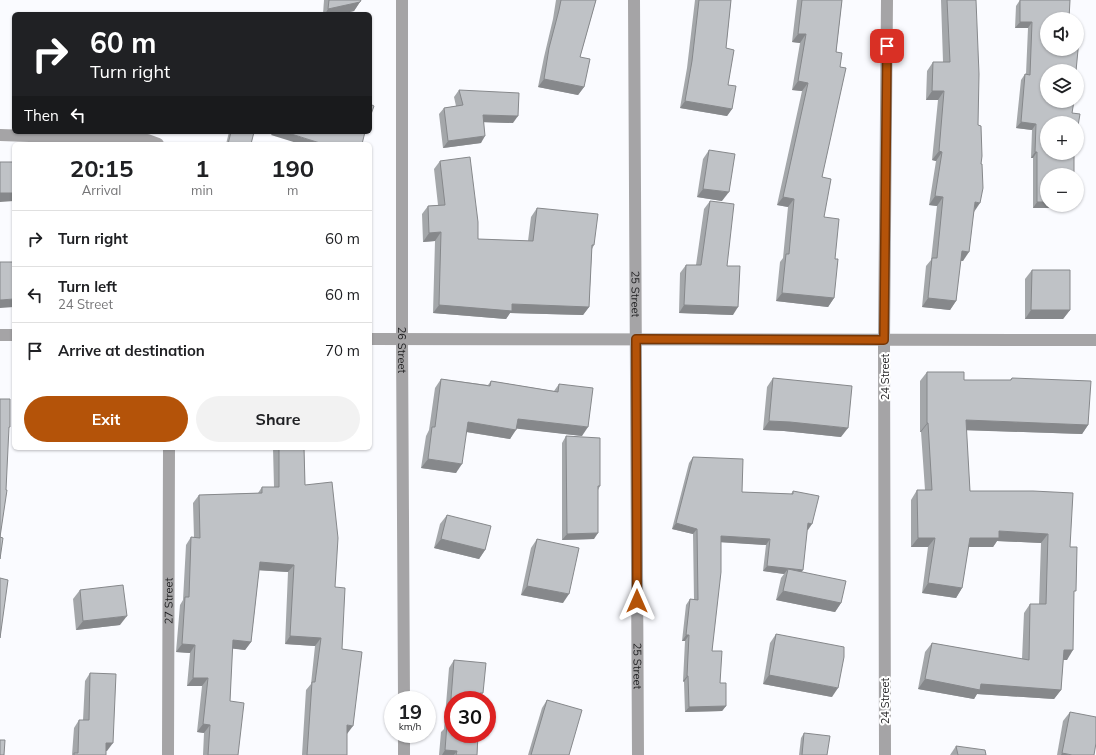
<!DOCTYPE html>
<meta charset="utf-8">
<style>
body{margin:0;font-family:Mulish,sans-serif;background:#f2f2f2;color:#202124;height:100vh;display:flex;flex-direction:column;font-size:15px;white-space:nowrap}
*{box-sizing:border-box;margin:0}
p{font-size:13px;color:#757577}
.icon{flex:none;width:22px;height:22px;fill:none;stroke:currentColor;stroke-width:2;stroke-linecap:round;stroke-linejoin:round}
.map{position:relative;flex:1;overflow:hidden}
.side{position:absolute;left:12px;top:142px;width:360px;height:308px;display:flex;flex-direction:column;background:#fff;border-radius:6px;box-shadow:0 1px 3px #0004}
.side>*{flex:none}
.top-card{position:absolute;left:12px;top:12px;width:360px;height:122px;border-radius:6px;box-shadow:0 1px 3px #0004;background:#202124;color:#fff;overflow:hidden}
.buttons{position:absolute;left:1040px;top:12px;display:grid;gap:8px}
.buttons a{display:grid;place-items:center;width:44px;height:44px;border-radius:50%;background:#fff;box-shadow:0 1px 3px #0004;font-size:20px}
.speed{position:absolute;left:384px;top:691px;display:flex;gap:8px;font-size:20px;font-weight:700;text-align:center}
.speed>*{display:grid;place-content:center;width:52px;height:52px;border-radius:50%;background:#fff;box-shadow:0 1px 3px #0004;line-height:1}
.speed small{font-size:10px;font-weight:400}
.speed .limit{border:6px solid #d22;background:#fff;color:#111}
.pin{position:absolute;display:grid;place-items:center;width:34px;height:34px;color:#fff;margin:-17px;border-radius:8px;box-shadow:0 2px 6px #0006}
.me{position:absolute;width:44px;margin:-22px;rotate:0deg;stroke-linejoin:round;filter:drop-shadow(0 0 3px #0008)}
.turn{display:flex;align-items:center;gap:14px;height:84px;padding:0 12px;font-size:18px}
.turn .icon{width:52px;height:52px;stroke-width:2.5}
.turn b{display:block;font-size:28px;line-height:34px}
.then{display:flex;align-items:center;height:38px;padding:0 12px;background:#0003;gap:8px;font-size:15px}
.eta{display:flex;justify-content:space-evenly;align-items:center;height:68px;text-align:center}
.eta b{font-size:24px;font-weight:700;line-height:28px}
.cta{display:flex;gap:8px;margin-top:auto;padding:8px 12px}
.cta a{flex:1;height:46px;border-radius:24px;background:#b45309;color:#fff;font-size:16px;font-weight:700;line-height:46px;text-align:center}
.cta a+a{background:#f2f2f2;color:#202124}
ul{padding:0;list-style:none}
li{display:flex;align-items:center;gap:12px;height:56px;padding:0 12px;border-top:1px solid #e0e0e0}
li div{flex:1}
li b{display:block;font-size:15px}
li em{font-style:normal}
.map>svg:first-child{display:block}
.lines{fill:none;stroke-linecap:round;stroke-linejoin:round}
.street{stroke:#a5a4a6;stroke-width:12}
.wall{fill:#a4a7aa}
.shaded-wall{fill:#86888b}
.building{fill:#bfc2c6;stroke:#86888b}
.route-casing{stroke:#753606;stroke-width:10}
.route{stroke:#b45309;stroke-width:7}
.labels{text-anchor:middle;stroke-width:4;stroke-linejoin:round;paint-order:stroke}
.street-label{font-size:11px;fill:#1d1d1f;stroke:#fff}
</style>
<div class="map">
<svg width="1096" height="755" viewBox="0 0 1096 755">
<rect width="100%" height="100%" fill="#fafbff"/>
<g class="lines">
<!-- street -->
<g class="street">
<path id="s1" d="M402,0V338L404,700"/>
<path id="s2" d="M634,0L638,755"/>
<path d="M0,135L147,140L158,144"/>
<path d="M0,335H14"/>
<path d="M370,339L1096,340"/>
<path d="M404,734V755"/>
<path id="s3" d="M168,755L169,448"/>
<path d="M885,755L884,340L887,0"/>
</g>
</g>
<!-- wall -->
<g class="wall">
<path d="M324,0H361L354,11L341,14H323Z"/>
<path d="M556,0H596L580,57L584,87L578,95L538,87L544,57L553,19Z"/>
<path d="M695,0H731L726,48L728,85L732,109L727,116L680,108L687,68Z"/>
<path d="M797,0H842L822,177L824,217L835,259L834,298L828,307L776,301L780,262L783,258L788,207L777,205L802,91L792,90L800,43L792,42Z"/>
<path d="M941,0H976L974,212L963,261H960L956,301L950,310L922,307L926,266L931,260L937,206L929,205L936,161L932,160L938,100H926L927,71L933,62H943Z"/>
<path d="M1020,0H1070L1047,205H1071L1069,208H1033V158H1031L1032,130L1016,128L1021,80L1025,74H1026L1028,28H1015L1016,6Z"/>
<path d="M459,90L513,123L484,122L481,143L443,148L439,114L444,108L456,106L454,97Z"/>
<path d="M229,132H254L251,144H226Z"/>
<path d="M709,150L722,201L697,197L703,159Z"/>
<path d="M440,161L478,239L528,241L531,217L537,208L594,245L592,249L589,307L583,315L510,313L506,319L433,313L435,241L423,242L422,214L428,206L438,205L434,169Z"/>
<path d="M710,201L727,266L733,315L679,313L680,273L686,265H696L704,209Z"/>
<path d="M1032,270L1070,310L1063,319H1025V279Z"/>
<path d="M927,372L964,380H1010L1012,378L1088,425L1082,434L966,430L970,491L1070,547L1074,594L1067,660H1063L1061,690L1054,699L977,694L974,699L918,689L925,652L932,643L1022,659L1024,613L1030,604H1039L1041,543L997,541L993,547H968L962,588L956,598L922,593L928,547H911V500L917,490H925L921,432H920V381Z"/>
<path d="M773,378L841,437L784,431L763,430L767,387Z"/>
<path d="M441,379L488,385L491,381L554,391L559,384L582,436L516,428L510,439L466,432L456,473L421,468L426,436L429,430L435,388Z"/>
<path d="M566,436L600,486L598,490L594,539L562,540V443Z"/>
<path d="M273,448H304L305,485L335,587L342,649L347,734V755H302L306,690L311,684L315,646L285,644L288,572L259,570L251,642L245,650L232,648L230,701L238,755H203L204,733L197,732L202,686H187L190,653L176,652L180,605L183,600L186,545L191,537H194L193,503L199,495L258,493L262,487H274Z"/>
<path d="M693,457L742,492L791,494L793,491L808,530L807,529L801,572L841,603L835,612L776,600L781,578L784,574L763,571L766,545L721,542L712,651L726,706L722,711L685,712L684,682L683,681L685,641H682L686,605L690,599L694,600L693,534L672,529L689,463Z"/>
<path d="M447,515L485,550L479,559L434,548L440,524Z"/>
<path d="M537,539L563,603L521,595L531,548Z"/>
<path d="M80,590L120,625L76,630L73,599Z"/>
<path d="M776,634L832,697L763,684L770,643Z"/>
<path d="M454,660L483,693L480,697L477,755H439L441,732L444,729L449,668Z"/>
<path d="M90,673L107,751H106V755H72L74,728L79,720H83L85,681Z"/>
<path d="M547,700L569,755H528L542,708Z"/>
<path d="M1070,712L1094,755H1057L1063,721Z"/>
<path d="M804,733L827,755H799L801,738Z"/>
<path d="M956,746L986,755H950Z"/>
</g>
<!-- shaded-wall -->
<g class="shaded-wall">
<path d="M360,2L354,11L341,14H325L328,9Z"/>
<path d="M1020,22H1032L1028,28H1015Z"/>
<path d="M798,34H806L800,43L792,42Z"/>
<path d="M544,79L584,87L578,95L538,87Z"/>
<path d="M798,81L808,83L802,91L792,90Z"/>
<path d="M932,91H944L938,100H926Z"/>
<path d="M685,101L732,109L727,116L680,108Z"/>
<path d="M483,115L518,116L513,123L478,122Z"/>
<path d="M1021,122L1036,124L1032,130L1016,128Z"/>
<path d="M273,132H285L323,144H300L271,135Z"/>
<path d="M485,136L481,143L443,148L448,141Z"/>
<path d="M939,151L942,152L936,161L932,160Z"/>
<path d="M1035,152H1037L1033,158H1031Z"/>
<path d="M703,189L729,192L722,201L697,197Z"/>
<path d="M0,193H14V201L0,202Z"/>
<path d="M935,196L943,197L937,206L929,205Z"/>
<path d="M783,197L794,199L788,207L777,205Z"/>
<path d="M975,202L980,203L974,212Z"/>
<path d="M1037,202H1047V205H1071L1069,208H1033Z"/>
<path d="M441,232L435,241L423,242L429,233Z"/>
<path d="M962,251L969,252L963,261L955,260Z"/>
<path d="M782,293L834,298L828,307L776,301Z"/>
<path d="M928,298L956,301L950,310L922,307Z"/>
<path d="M14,299V307L0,308V300Z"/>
<path d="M512,304L589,307L583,315L510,313L506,319L433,313L439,305Z"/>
<path d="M684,305L738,307L733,315L679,313Z"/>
<path d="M1031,310H1070L1063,319H1025Z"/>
<path d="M518,419L588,427L582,436L511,428Z"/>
<path d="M966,420L1088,425L1082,434L959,430Z"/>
<path d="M769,421L790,422L848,428L841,437L784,431L763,430Z"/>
<path d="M468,422L516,430L510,439L461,431Z"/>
<path d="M927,423H928L921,432H920Z"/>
<path d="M428,459L462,464L456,473L421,468Z"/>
<path d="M676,523L697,529L693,534L672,529Z"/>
<path d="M808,523L812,524L808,530L804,529Z"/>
<path d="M999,531L1048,534L1041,543L997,541L993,547H963L970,538Z"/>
<path d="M598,533L594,539L562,540L567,534Z"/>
<path d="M721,536L770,539L766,545L717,542Z"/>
<path d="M918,538H935L928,547H911Z"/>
<path d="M441,539L485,550L479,559L434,548Z"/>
<path d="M260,562L294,565L288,572L254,570Z"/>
<path d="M767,566L803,570L799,575L788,569L784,574L763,571Z"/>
<path d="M928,583L962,588L956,598L922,593Z"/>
<path d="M527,586L569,594L563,603L521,595Z"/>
<path d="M783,591L841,603L835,612L776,600Z"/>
<path d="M127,616L120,625L76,630L83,621Z"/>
<path d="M686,635H689L685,641H682Z"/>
<path d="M290,636L321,638L315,646L285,644Z"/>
<path d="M233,640L251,642L245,650L227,648Z"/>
<path d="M182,644L195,645L190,653L176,652Z"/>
<path d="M1064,650H1073L1067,660H1057Z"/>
<path d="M769,675L838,688L832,697L763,684Z"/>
<path d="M687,676H688L684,682L683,681Z"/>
<path d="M193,678H208L202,686H187Z"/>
<path d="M925,679L1061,690L1054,699L977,694L974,699L918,689Z"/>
<path d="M726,706L722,711L685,712L689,707Z"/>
<path d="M203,724L210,725L204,733L197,732Z"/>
<path d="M347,725L353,726L347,734Z"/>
<path d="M106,743H113L107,751L100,750Z"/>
<path d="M445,750L457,751L454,755H442Z"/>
<path d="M1062,753L1072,755H1061Z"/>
</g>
<!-- building -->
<g class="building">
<path d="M329,0H361L360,2L328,9Z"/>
<path d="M561,0H596L580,57L590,59L584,87L544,79L549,48L559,10Z"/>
<path d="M699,0H731L726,48L734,50L728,85L736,86L732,109L685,101L692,61Z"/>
<path d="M802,0H842L836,52L842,53L840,67L846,68L822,177L831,179L824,217L839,219L835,259H838L834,298L782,293L786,254H789L794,199L783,197L808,83L798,81L806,34H798Z"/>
<path d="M947,0H976L979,74L978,125L981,126L982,156L981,164H982L983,188L980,203L975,202L969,252L962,251L956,301L928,298L932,258H937L943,197L935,196L942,152L939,151L944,91H932L933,62H950Z"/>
<path d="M1020,0H1070L1069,19H1047V49H1077V31H1078V50L1076,71H1047V101H1074L1072,113L1080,114L1077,132V123H1047V153H1074V175H1047V202H1037V152H1035L1036,124L1021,122L1025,74L1030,75L1032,22H1020Z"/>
<path d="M459,90L519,93L518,116L483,115L485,136L448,141L444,108L463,105Z"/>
<path d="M370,104L374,106L370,117Z"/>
<path d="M231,132H254L251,144H228Z"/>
<path d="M285,132H365L362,144H323Z"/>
<path d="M709,150L735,154L729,192L703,189Z"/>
<path d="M470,157L478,222V239L533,241L537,208L598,214L594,245H592L589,307L512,304V311L439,305L441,232L429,233L428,206L445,205L440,161Z"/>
<rect x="0" y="162" width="14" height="31"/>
<path d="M710,201L734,204L727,266H740L738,307L684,305L686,265H701Z"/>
<path d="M0,262H14V299L0,300Z"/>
<path d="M1032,270H1070V310H1031Z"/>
<path d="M927,372H964V380H1011L1012,378L1091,381L1088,425L966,420L970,491H1033L1073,493L1070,547H1077L1076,591H1074L1073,650H1064L1061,690L981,684L980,690L925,679L932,643L1029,660L1030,604H1046L1048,534L999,531V538H970L962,588L928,583L935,538H918L917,490H932L928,423H927Z"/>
<path d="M773,378L852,386L848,428L790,422L769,421Z"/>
<path d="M441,379L490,386L491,381L558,392L559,384L593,388L588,427L518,419L516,430L468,422L462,464L428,459L432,427H435Z"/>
<path d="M0,399H10V427H9L6,490H7L0,537L3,538L0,559Z"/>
<path d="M566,436L600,438V486H598V533L567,534Z"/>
<path d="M279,448H304L305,485L332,482L338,538L335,587L345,588L342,649L362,652L353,726L347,725V755H307L312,682H315L321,638L290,636L294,565L260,562L251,642L233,640L230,701L244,703L238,755H208L210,725L203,724L208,678H193L195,645L182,644L185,597H189L191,537L200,538L199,495L262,493V487H279Z"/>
<path d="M693,457L743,459L742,492L793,494V491L819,496L812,524L808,523L803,570L767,566L770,539L721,536V572L712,651H722L720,683H726V706L689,707L688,676H687L689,635H686L690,599L698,600L697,529L676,523Z"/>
<path d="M447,515L491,526L485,550L441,539Z"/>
<path d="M537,539L579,548L569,594L527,586Z"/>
<path d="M788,569L846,581L841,603L783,591Z"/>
<path d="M0,578L8,580L0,638Z"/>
<path d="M123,585L127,616L83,621L80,590Z"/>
<path d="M776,634L844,647V657L838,688L769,675Z"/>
<path d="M454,660L486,663L483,693H480V700H453V734H478L477,755H456L457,751L445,750L447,724H449Z"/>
<path d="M90,673L116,674L113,743H106V755H74V753H78L79,720H89Z"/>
<path d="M547,700L582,710L569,755H531Z"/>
<path d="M1070,712L1096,717V743L1094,755H1072L1062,753Z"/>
<path d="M804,733L830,736L827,755H802Z"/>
<path d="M0,740H5L4,755H0Z"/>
<path d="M956,746L985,750L986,755H958Z"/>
</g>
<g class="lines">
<!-- route casing -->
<g class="route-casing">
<path id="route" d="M637,601L636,339L884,340L887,46"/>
</g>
<!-- route -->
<use href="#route" class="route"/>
</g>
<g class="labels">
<!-- street labels -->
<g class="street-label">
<text dy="4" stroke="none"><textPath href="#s2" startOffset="294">25 Street</textPath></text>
<text dy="4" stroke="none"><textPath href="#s1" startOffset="350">26 Street</textPath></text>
<text transform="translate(885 377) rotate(-90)" y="4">24 Street</text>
<text dy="4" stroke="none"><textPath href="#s3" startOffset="154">27 Street</textPath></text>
<text dy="4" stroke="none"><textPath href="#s2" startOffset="666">25 Street</textPath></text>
<text transform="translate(885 701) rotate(-90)" y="4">24 Street</text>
</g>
</g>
</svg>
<div class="buttons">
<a><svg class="icon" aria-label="sound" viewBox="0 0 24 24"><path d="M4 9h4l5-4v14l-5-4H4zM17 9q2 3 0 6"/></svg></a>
<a><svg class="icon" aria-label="layers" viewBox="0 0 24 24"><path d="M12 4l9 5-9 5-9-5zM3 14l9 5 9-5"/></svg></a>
<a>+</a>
<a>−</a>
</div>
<div class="speed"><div>19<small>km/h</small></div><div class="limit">30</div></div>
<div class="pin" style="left:887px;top:46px;background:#d93025"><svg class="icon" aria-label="arrive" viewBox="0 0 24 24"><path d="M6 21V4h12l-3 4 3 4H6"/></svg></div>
<svg class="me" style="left:637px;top:601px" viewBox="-20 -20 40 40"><path d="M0-17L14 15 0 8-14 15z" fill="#b45309" stroke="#fff" stroke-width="4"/></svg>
<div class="top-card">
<div class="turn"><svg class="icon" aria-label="right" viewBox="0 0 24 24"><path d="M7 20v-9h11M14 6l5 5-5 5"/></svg><div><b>60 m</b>Turn right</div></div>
<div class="then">Then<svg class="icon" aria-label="left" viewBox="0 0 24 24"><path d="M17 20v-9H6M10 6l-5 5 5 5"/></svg></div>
</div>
<section class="side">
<div class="eta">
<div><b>20:15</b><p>Arrival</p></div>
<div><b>1</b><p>min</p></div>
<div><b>190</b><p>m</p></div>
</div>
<ul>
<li><svg class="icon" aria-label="right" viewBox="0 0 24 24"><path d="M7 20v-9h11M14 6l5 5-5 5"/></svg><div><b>Turn right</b></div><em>60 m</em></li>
<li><svg class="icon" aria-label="left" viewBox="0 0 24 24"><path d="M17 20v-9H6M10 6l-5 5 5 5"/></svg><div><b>Turn left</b><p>24 Street</p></div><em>60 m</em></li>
<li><svg class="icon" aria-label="arrive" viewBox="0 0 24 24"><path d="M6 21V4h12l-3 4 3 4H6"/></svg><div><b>Arrive at destination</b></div><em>70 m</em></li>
</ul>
<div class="cta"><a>Exit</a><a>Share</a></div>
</section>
</div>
